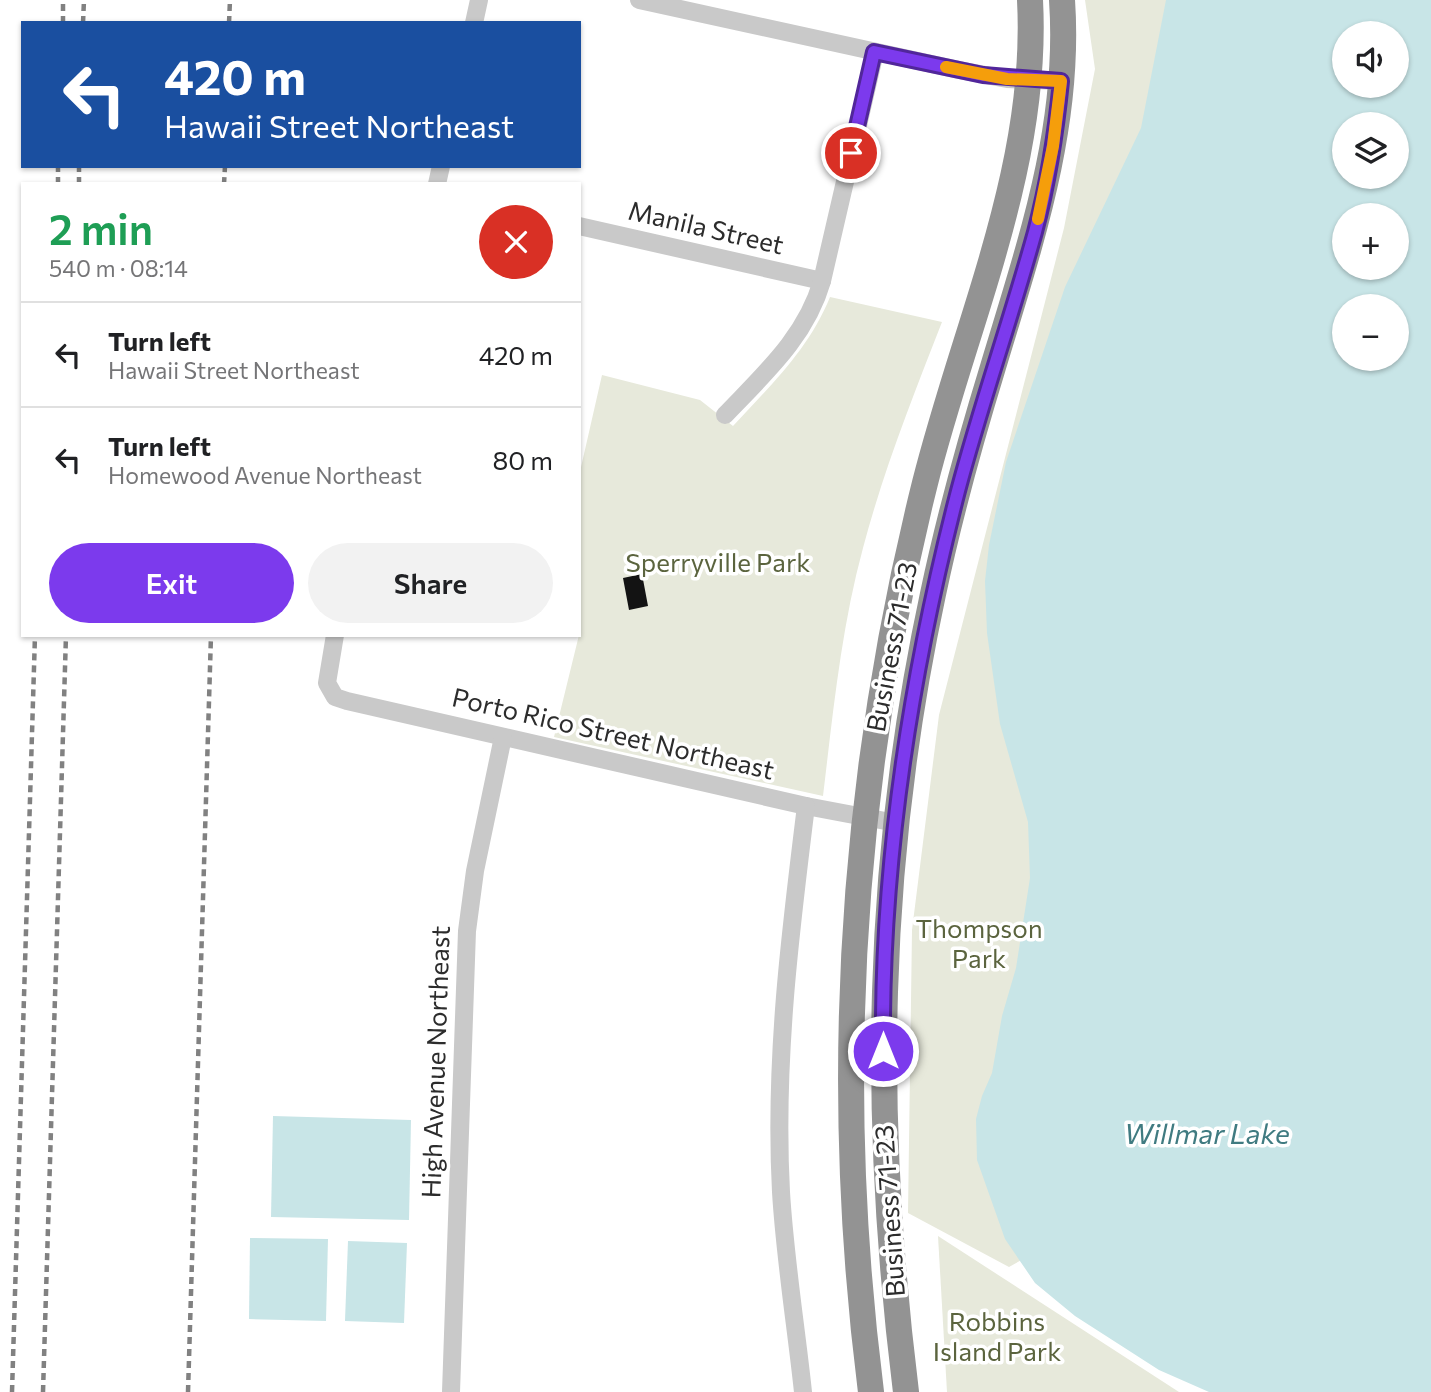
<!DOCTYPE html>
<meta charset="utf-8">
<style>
body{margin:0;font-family:Commissioner,sans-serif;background:#f2f2f2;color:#202124;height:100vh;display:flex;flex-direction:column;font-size:26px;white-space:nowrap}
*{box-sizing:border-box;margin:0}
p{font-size:23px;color:#757577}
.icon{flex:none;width:38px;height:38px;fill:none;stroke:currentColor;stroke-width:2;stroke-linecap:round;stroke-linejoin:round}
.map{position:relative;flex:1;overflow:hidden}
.details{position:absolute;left:21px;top:182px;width:560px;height:455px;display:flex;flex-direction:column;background:#fff;border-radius:0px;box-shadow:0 2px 5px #0004}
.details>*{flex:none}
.banner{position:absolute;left:21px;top:21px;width:560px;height:147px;border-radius:0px;box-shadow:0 2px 5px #0004;background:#1a4fa0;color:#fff;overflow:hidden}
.fabs{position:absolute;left:1332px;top:21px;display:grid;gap:14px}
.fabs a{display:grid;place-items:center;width:77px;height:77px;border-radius:50%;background:#fff;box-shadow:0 2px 5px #0004;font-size:35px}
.pin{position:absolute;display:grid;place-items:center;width:60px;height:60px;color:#fff;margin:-30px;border:4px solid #fff;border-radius:50%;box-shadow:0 2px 7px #0007}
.me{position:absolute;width:77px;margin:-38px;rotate:0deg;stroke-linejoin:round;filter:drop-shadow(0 0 5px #0008)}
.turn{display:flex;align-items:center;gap:24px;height:147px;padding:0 28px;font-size:32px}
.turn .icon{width:91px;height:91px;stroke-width:2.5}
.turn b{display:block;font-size:49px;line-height:60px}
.round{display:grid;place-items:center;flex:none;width:74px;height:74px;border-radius:37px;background:#f2f2f2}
.headline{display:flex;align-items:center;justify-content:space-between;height:119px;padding:0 28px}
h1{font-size:42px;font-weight:600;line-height:52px;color:#1e9e55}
.cta{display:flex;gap:14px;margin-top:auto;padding:14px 28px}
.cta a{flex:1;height:80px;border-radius:42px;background:#7c3aed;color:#fff;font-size:28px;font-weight:600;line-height:80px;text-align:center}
.cta a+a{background:#f2f2f2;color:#202124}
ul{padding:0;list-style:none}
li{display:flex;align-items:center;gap:21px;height:105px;padding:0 28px;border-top:2px solid #e0e0e0}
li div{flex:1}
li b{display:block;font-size:26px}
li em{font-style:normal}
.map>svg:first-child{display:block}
.green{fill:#e7e9db}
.water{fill:#c8e5e7;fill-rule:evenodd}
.building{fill:#131313}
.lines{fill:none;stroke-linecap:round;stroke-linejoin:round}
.minor{stroke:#c9c9c9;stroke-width:18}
.highway{stroke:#939393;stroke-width:26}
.rail{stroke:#818181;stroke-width:4.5;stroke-dasharray:7 5;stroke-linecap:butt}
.route-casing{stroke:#51269a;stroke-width:18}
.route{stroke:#7c3aed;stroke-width:12}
.slow{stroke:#f59e0b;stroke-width:12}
.labels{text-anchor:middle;stroke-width:7;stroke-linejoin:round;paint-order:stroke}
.street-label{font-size:26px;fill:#2c2c2c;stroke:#fff}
.park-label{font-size:26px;fill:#5b643e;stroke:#fff}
.water-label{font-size:28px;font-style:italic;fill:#407b81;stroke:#fff}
</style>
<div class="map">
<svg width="1431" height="1392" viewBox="0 0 1431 1392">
<rect width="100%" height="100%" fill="#fff"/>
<!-- green -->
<g class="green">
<path d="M1085,0H1175L1047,896L1034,1253L1009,1267L908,1213L912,930L939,715L1064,228L1095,69Z"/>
<path d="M830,297L942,322C913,396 883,472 863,548C841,629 833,713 823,796L554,737L579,635V476L602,375L700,400L733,426C771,385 809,349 830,297Z"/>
<path d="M938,1236L1179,1392H947Z"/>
</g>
<!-- water -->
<g class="water">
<path d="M1166,0H1431V1392H1209L1159,1370L1075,1316L1035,1283L1005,1239L977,1160L976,1119L982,1096L992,1073L1002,1016L1016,968L1030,878L1028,822L1000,724L987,633L985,581L989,545L1006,462L1065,287L1141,128ZM1344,33H1396V86H1344ZM1344,124H1396V177H1344ZM1344,215H1396V268H1344ZM1344,306H1396V359H1344Z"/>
<path d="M273,1116L411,1120L409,1220L271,1217Z"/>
<path d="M250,1238L328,1239L326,1321L249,1319Z"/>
<path d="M348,1241L407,1243L404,1323L345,1321Z"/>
</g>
<!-- building -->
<path class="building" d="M642,574L648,606L629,610L623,578Z"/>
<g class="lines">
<!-- minor -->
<g class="minor">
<path d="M639,0L959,70L1007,79L1061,81"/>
<path d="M474,23L479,0"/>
<path d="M437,184L441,166"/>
<path d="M579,226L822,281"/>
<path d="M725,415C764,374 806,337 822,281L875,52"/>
<path d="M335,635L327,683L335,697L347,701L806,806L896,823"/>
<path d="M451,1392L467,931L475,871L503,737"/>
<path d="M803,1392C796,1326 785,1259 781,1192C774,1062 790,934 806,806"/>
</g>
<!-- highway -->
<g class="highway">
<path d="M871,1392C832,1085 850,783 925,483C965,323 1039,168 1030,0"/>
<path d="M906,1392C872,1119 875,864 933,594C949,518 970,442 993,367C1029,247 1071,128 1062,0"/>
</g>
<!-- rail -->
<g class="rail">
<path d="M63,23V0"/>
<path d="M83,23L84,0"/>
<path d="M229,23L230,0"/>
<path d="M58,184V166"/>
<path d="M79,184V166"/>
<path d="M224,184L225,166"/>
<path d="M12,1392L35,635"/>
<path d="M43,1392L66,635"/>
<path d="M188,1392L211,635"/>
</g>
</g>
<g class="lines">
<!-- route casing -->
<g class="route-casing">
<path id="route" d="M851,153L874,52L983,75L1061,81C1056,132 1048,183 1035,232C1011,319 981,404 958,491C911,673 881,863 883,1051"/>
</g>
<!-- route -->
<use href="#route" class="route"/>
<!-- slow -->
<path class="slow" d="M946,67L1007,79L1061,81L1053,146L1038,219"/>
</g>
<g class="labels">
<!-- street labels -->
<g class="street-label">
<text transform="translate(706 228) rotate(13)" y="9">Manila Street</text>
<text transform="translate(892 647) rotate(-79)" y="9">Business 71-23</text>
<text transform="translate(613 734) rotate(13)" y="9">Porto Rico Street Northeast</text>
<text transform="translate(436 1062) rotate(-88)" y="9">High Avenue Northeast</text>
<text transform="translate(890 1211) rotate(-94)" y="9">Business 71-23</text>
</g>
<!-- park labels -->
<g class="park-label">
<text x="718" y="572">Sperryville Park</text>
<text x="979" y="938">Thompson<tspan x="979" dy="30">Park</tspan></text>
<text x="997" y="1331">Robbins<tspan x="997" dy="30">Island Park</tspan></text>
</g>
<!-- water labels -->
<g class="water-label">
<text x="1207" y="1144">Willmar Lake</text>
</g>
</g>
</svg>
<div class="fabs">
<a><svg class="icon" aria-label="sound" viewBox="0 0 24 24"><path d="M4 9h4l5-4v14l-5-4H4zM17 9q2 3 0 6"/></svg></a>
<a><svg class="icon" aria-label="layers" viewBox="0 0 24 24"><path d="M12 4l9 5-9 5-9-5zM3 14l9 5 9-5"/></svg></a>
<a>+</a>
<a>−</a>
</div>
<div class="pin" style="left:851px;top:153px;background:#d93025"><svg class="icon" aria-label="arrive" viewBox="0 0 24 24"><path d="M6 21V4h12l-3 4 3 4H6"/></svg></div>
<svg class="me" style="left:883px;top:1051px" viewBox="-20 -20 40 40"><circle r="17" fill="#7c3aed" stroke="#fff" stroke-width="3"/><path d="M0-11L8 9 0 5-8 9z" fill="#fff"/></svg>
<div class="banner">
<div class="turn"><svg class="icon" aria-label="left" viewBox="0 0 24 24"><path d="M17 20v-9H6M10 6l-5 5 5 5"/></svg><div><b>420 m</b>Hawaii Street Northeast</div></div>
</div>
<section class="details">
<div class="headline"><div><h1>2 min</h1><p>540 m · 08:14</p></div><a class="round" style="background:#d93025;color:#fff"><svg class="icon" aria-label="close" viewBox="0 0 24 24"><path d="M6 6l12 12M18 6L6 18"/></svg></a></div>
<ul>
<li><svg class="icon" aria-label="left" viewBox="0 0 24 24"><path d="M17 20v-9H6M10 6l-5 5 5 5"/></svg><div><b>Turn left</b><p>Hawaii Street Northeast</p></div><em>420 m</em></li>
<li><svg class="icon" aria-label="left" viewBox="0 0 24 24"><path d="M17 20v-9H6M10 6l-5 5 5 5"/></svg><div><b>Turn left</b><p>Homewood Avenue Northeast</p></div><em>80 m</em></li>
</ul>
<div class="cta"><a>Exit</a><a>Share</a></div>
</section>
</div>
